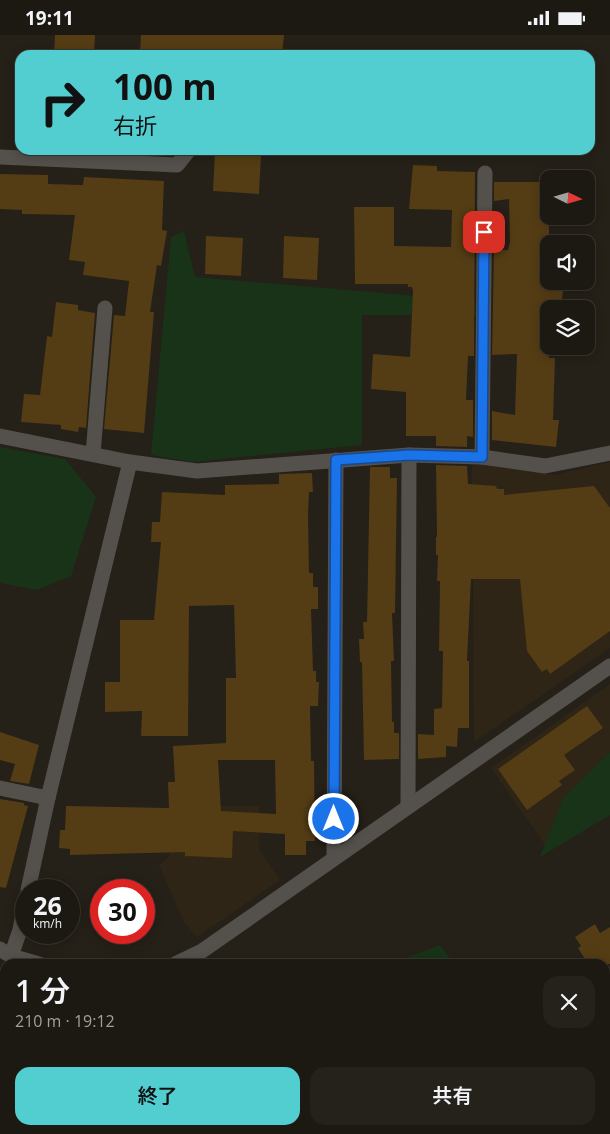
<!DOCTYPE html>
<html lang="ja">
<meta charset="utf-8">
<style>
body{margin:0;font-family:"Open Sans","Noto Sans JP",sans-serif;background:#25211b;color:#f1f3f6;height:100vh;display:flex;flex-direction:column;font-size:19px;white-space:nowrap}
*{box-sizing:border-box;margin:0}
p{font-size:16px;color:#a0a09f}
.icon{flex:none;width:28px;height:28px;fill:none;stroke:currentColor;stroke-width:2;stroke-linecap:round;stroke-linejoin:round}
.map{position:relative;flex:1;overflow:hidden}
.sheet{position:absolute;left:0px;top:924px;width:610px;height:176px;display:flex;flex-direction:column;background:#1c1812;border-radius:15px 15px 0 0;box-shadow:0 2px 12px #0003,0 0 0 1px #3a3732}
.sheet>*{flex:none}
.top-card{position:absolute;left:15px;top:15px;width:580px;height:105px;border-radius:15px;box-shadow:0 2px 12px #0003,0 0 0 1px #3a3732;background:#52cdd0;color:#111;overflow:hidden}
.needle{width:32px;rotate:95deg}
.buttons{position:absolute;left:540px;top:135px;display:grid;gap:10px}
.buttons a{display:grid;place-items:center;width:55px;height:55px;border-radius:10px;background:#1c1812;box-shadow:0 2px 12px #0003,0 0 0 1px #3a3732;font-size:25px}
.speed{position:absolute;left:15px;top:844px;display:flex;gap:10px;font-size:25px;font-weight:700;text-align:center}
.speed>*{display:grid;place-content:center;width:65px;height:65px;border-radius:50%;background:#1c1812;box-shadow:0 2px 12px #0003,0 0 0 1px #3a3732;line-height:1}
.speed small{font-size:12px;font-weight:400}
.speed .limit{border:8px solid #d22;background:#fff;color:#111}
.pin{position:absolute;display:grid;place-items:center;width:42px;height:42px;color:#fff;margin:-21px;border-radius:10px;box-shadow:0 2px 8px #0006}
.me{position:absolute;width:55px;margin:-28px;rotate:0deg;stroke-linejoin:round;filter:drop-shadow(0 0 4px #0008)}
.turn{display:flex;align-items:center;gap:18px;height:105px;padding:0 15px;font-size:22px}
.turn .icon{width:65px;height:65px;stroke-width:2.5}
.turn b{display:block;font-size:35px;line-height:42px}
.round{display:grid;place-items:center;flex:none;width:52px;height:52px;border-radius:15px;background:#25211b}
.summary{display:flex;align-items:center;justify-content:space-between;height:85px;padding:0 15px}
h1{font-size:30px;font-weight:600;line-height:38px}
.button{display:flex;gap:10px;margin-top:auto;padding:10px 15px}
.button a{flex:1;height:58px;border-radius:15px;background:#52cdd0;color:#111;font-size:20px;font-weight:600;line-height:58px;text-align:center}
.button a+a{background:#25211b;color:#f1f3f6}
.status{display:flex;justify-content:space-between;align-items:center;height:35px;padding:0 25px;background:#1c1812;direction:ltr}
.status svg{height:14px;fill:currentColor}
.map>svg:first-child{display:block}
.built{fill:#2e2517}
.green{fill:#183318}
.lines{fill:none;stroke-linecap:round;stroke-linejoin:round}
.river{stroke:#000c1e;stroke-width:41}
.building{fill:#543c14;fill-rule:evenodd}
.path{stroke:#79756e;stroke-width:3;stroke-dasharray:2.5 4;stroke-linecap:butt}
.minor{stroke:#54514d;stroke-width:15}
.route-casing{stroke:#114b97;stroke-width:12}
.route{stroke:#1a73e8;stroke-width:9}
</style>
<div class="status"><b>19:11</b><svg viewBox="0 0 49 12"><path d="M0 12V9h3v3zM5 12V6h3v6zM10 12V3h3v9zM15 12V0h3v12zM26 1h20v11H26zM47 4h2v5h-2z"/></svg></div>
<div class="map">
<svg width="610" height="1099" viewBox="0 0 610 1099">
<rect width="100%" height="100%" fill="#252018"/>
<!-- built -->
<g class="built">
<path d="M472,427L555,440L610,427V613L474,707Z"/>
<path d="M610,649V717L563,763L545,810L491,733Z"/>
<path d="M170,771H259V814L280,845L197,902L184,887L159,830L169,822Z"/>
<path d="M0,939L5,941V1095H144L142,1099H0Z"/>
</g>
<!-- green -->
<g class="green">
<path d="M184,196L195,242L475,266L476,280H362V410L192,427L151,420L171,202Z"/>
<path d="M0,412L65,424L96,462L71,541L37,555L0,548Z"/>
<path d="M610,717V780L540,822L563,763Z"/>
<path d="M440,910L455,929H389Z"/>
<path d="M145,1095H204L193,1099H142Z"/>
</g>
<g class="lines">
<!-- river -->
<g class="river">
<path d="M605,1065L610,1064"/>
<path d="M481,1099L496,1095"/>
</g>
</g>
<!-- building -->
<g class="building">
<path d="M55,0H95L94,20H54Z"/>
<path d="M141,0H284L282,20H140Z"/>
<path d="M215,116L261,119L259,159L213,156Z"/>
<path d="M413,130L437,131V136L475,137L474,321H468L466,365H473V402L467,401V412L436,411V401H406V357L371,354L373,319L410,322L413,256L412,252H408V249H355L354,172H394V211L451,212L452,175L409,174Z"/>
<path d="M0,139L48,140V149L83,150L84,142L164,146L162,195L167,196L161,231L157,230L150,277H154L144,398L104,394L114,280L125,281L129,246L83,240L85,227L69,225L75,180L22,179V175L0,174Z"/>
<path d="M494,147H549V246H564L561,274H549V323H555L553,385H559L556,412L492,405V376L515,380L517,319L492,320L494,215H508L510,207L509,164L494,166Z"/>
<path d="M206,201L243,203L241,241L205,239Z"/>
<path d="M284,201L319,203L317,245L283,243Z"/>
<path d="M56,267L78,270V275L95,278L86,393L79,392L78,397L61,394V390L21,387L24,359L40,360L47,301L52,302Z"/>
<path d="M436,430L467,431L468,449L496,451L497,454H504V460L594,451L610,473V596L550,639L547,634L542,637L527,616L520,544H471L467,626H469V693H458L457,712L446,711V722L418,724V699L434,700V674L442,673L443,616H439L440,546H437L438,520H436V502H437Z"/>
<path d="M370,432H390V443H397L395,578H392L394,626H391L392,687H394V698H399V724L364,725L362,627H360L359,604H364L363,587H367Z"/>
<path d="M312,438L313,457H309L308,478L309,538H313V552H318V574H311L313,636H316V647H319L318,671H310L311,726H314L315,806H306V820H285V799L233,796L232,823L185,821V817L70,820V814L59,813L60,795H65L66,771L169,773L168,747H175L173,711L226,708V643H236L234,570L189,571L188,701H141L142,676L105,677V647H120V585H154L161,507H151L152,487H160L162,457L225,460V450L279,449V439ZM218,725H275L276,779L221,776Z"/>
<path d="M587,671L603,693L564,720L575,735L559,746L562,750L527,775L498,734Z"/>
<path d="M0,697L39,710L29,749L10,746L15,729L0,725Z"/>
<path d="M0,764L24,768V770L28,771L6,853L0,852Z"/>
<path d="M595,889L600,898L610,892V929H588L578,913L581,911L575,902Z"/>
</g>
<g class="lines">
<!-- path -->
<g class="path">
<path d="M605,1027L610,1026"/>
<path d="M255,1095H292"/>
<path d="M343,1095L352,1099"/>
<path d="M178,1099L182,1095"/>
<path d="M396,1099L407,1095"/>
<path d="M595,1099L610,1095"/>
</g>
<!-- minor -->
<g class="minor">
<path d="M0,122L177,130L189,115"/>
<path d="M0,401L130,427L197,436L409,420L482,422L545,431L610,418"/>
<path d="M93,419L105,273"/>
<path d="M482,422L485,138"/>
<path d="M0,753L48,763"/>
<path d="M408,772L409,420"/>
<path d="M334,823L336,425"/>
<path d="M28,855L48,763L130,427"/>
<path d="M0,914L11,921L39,929"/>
<path d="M11,921L20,895L26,863"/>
<path d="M175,929L202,916L610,631"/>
<path d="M0,1058L5,1054"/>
</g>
</g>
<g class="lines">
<!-- route casing -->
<g class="route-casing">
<path id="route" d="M334,784L336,425L409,420L482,422L484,197"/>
</g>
<!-- route -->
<use href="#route" class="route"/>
</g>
</svg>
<div class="buttons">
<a><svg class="needle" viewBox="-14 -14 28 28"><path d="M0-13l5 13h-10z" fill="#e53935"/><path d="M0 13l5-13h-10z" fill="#a0a09f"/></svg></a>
<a><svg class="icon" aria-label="sound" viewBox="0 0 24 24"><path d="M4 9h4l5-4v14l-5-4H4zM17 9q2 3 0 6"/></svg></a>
<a><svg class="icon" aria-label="layers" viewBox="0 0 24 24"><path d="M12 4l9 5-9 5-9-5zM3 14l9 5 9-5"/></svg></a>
</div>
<div class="speed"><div>26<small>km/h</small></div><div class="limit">30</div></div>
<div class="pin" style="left:484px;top:197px;background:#d93025"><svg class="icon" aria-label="arrive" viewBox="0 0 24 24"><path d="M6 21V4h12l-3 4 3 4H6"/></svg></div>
<svg class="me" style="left:334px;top:784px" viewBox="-20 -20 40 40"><circle r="17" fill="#1a73e8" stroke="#fff" stroke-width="3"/><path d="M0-11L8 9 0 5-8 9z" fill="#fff"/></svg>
<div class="top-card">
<div class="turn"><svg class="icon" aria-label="right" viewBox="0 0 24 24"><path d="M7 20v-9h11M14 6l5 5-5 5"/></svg><div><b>100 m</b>右折</div></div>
</div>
<section class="sheet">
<div class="summary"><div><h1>1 分</h1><p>210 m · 19:12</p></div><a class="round"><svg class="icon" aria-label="close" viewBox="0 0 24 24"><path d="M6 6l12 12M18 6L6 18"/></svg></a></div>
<div class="button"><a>終了</a><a>共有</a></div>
</section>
</div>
